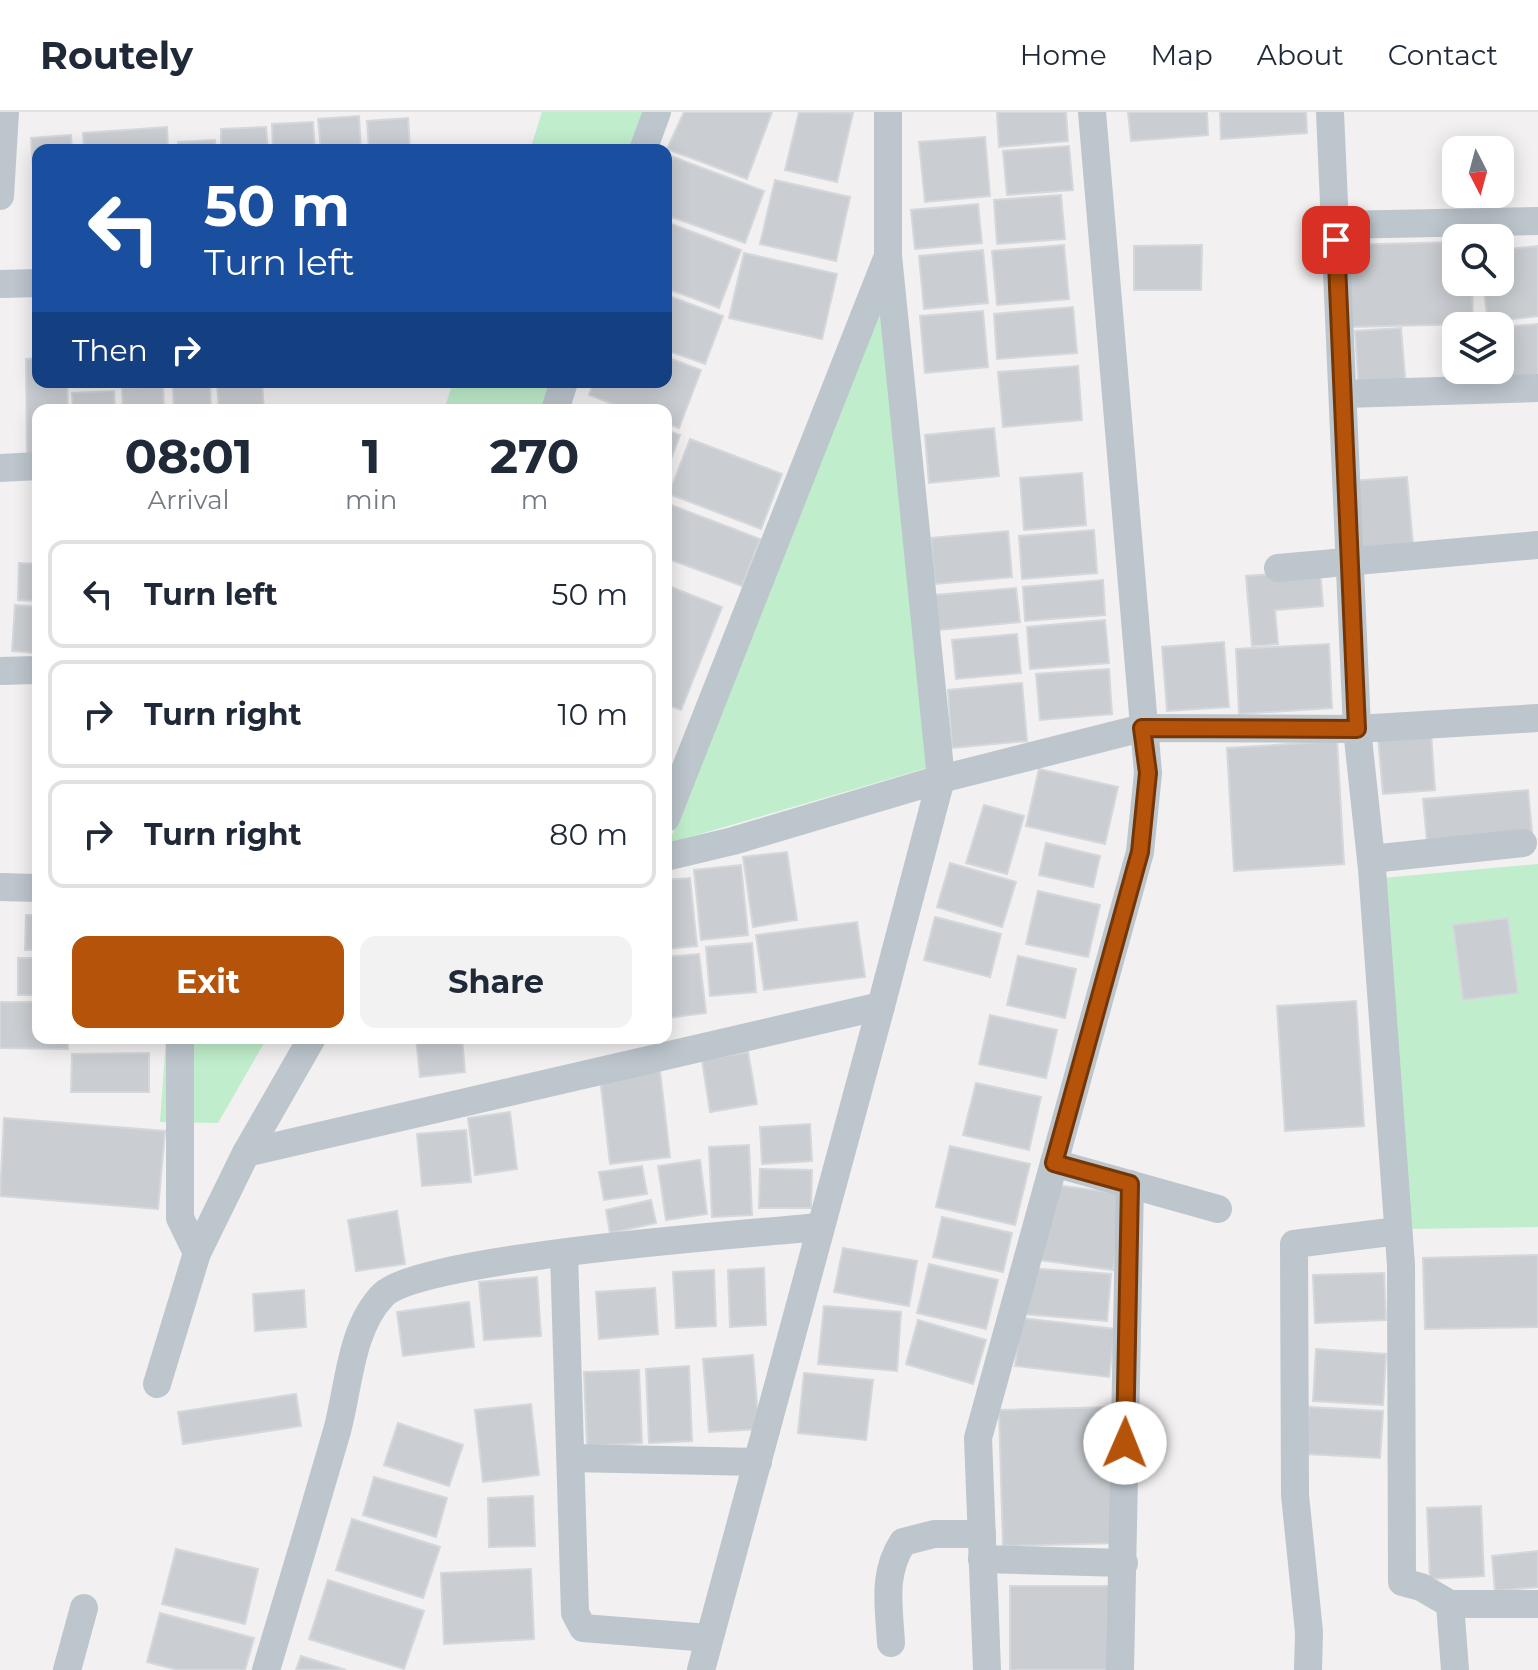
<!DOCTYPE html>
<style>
body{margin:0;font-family:Montserrat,sans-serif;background:#f2f2f3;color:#1f2937;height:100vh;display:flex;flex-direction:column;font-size:30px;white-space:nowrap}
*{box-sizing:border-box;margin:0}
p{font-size:26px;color:#747a83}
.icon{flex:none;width:44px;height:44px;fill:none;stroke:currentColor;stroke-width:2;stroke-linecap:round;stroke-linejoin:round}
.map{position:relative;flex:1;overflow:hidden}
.drawer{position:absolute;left:32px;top:292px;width:640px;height:640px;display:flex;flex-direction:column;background:#fff;border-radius:16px;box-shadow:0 4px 20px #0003}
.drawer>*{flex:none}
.banner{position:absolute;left:32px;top:32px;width:640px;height:244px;border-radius:16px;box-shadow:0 4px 20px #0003;background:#1a4fa0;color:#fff;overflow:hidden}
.needle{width:52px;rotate:174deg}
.tools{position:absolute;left:1442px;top:24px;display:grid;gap:16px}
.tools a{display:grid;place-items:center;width:72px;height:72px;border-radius:16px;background:#fff;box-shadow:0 4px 20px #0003;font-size:40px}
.pin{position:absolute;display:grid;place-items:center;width:68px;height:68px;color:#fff;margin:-34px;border-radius:16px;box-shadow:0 4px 12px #0006}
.me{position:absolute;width:88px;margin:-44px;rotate:1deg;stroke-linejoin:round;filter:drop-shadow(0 0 6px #0008)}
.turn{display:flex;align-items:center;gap:28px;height:168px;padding:0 40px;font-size:36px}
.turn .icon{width:104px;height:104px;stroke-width:2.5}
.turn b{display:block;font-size:56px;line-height:68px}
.then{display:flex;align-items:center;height:76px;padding:0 40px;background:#0003;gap:16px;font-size:30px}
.eta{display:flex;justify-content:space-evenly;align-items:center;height:136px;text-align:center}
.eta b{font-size:48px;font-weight:700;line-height:56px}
.button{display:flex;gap:16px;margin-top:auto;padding:16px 40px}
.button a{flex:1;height:92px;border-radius:16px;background:#b45309;color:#fff;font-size:32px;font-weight:700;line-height:92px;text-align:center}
.button a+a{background:#f2f2f3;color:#1f2937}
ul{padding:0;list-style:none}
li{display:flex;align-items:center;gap:24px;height:108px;margin:0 16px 12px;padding:0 24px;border:4px solid #e0e1e3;border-radius:16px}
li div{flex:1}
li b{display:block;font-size:30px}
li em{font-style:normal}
header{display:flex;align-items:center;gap:48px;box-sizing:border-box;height:112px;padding:0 40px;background:#fff;border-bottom:2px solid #e0e1e3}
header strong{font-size:38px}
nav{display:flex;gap:44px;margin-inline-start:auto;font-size:28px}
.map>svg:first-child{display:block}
.green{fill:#c0eecc}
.building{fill:#caced2;stroke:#d4d7db;stroke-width:2}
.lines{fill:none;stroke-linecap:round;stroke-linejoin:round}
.street{stroke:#bcc6cc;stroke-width:28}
.route-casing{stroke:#753606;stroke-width:20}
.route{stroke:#b45309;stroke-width:14}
</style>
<header>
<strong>Routely</strong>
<nav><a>Home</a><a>Map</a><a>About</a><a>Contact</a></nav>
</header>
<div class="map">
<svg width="1538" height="1558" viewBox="0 0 1538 1558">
<rect width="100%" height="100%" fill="#f2f0f0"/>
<!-- green -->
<g class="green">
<path d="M542,0H647L634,38H530Z"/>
<path d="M882,186L927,656L669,731Z"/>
<path d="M453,270H550L540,298H444Z"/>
<path d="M1538,752V1115L1407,1117L1382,766Z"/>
<path d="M166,926H267L218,1011L160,1010Z"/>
</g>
<!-- building -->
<g class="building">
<path d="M684,0H772L747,67L667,37Z"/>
<path d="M799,0L853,1L837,70L785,58Z"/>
<path d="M997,0H1066L1068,29L999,35Z"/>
<path d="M1128,0H1207L1208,23L1131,29Z"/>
<path d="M1220,0H1306L1307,21L1221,27Z"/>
<path d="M359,4L361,38H321L318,7Z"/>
<path d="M408,6L410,38H369L367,9Z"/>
<path d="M313,10L315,38H273L272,12Z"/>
<path d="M167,15L168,38H84L83,21Z"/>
<path d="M266,15L268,38H221V17Z"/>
<path d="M71,23L72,38H38L36,100L31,26Z"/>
<path d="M985,25L990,84L925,90L919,30Z"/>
<path d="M215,28L216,38H178V30Z"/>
<path d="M1069,34L1073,78L1007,83L1003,39Z"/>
<path d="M673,45L764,79L745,131L666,103V65Z"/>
<path d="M775,68L850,85L836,149L760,132Z"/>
<path d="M1061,83L1065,127L997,132L994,88Z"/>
<path d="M978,92L982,131L915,137L911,98Z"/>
<path d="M666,110L741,138L719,196L666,176Z"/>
<path d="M1456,130V170H1472L1473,212L1346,215L1343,133Z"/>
<path d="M1064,133L1069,187L997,193L992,139Z"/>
<path d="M1202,133L1201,178H1134V134Z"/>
<path d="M1538,134V204L1488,210L1483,170H1500V138Z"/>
<path d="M983,138L988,191L924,197L919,144Z"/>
<path d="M744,141L837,162L822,227L729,206Z"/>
<path d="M666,183L723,204L705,252L666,238Z"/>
<path d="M1073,195L1077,241L997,247L994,202Z"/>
<path d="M983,199L988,255L925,261L920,204Z"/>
<path d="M1538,212V272L1508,275L1503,215Z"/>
<path d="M1401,216L1406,276L1359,279L1355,219Z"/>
<path d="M666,245L701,258L679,316L666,311V298H629L589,283L594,270H666Z"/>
<path d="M38,246V270H67L68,298H38V342H27L26,247Z"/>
<path d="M1078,254L1082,308L1003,315L998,260Z"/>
<path d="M262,270L264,298H219L217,271Z"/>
<path d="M273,270H356V271L273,275Z"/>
<path d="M210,272L211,298H174L173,274Z"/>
<path d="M163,274L164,298H123L122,276Z"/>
<path d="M114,279L115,298H73L72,281Z"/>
<path d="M994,316L999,364L929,371L925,323Z"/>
<path d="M666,318L680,323L666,360Z"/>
<path d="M690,327L782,362L761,417L669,382Z"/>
<path d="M1082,361L1086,413L1024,418L1020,366Z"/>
<path d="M1407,365L1413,433L1356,438L1350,369Z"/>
<path d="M666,391L760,427L742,474L666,446Z"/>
<path d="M1094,418L1097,461L1022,467L1019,424Z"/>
<path d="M1008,419L1012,465L935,472L931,426Z"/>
<path d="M19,451L38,452V489L18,488Z"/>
<path d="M1320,458L1323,494L1275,498L1278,532L1252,534L1246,464Z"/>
<path d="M1103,468L1105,503L1025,509L1023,475Z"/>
<path d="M666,473L722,495L681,598L666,592Z"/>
<path d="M1016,476L1020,510L939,518L935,483Z"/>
<path d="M15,493L38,495V541L12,539Z"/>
<path d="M1105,508L1109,551L1030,557L1027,515Z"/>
<path d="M1017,522L1021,561L956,567L952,528Z"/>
<path d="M1224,530L1229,595L1167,599L1162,535Z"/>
<path d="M1329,532L1332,596L1239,602L1236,537Z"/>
<path d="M1109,557L1112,602L1040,608L1036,562Z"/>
<path d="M1022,571L1027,629L952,636L948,578Z"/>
<path d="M1431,621L1435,678L1383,682L1378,625Z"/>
<path d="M1337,629L1344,752L1234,759L1227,636Z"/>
<path d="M1039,657L1118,675L1105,732L1026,714Z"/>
<path d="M1528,678L1532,720L1427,730L1423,687Z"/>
<path d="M984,693L1024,704L1007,762L966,751Z"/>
<path d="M1046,731L1100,744L1093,775L1039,763Z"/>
<path d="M787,740L797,808L753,815L743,745Z"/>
<path d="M950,751L1016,770L1002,815L937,795Z"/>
<path d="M741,753L748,823L701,828L694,758Z"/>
<path d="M690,766L697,834L666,837V768Z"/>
<path d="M1038,779L1100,793L1088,845L1026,832Z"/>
<path d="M26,803H38V838H25Z"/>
<path d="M935,805L1001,822L990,865L924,848Z"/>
<path d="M1508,806L1518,881L1463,888L1453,813Z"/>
<path d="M857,810L865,865L764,878L756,823Z"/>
<path d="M752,831L756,880L710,884L706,835Z"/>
<path d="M699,842L706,901L666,906V845Z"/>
<path d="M1018,844L1076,857L1065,906L1007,893Z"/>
<rect x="18" y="846" width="20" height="37"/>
<path d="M1356,889L1364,1014L1285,1019L1277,894Z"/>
<path d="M0,890H38V926H68V937L0,936Z"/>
<path d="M990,903L1057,918L1046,966L979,952Z"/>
<path d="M416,926H462L465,960L420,965Z"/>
<path d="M748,940L757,992L710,1000L702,948Z"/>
<path d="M149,941V980H71L72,942Z"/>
<path d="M660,959L670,1045L610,1052L600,966Z"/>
<path d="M976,971L1041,985L1029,1038L963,1023Z"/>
<path d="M510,1000L517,1057L475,1063L468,1006Z"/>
<path d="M4,1006L165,1019L158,1097L0,1084Z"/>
<path d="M810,1012L812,1049L762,1052L760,1015Z"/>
<path d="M466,1018L471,1070L422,1074L417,1022Z"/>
<path d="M749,1033L752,1103L712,1105L709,1035Z"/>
<path d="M950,1034L1030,1052L1015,1113L936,1095Z"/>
<path d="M700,1048L707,1102L666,1108L658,1054Z"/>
<path d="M642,1054L647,1082L604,1088L599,1060Z"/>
<path d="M760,1057L812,1058L811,1096H759Z"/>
<path d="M1049,1072L1123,1082L1113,1158L1039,1148Z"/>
<path d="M651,1088L656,1111L610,1121L606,1098Z"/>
<path d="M397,1099L405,1152L356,1159L348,1108Z"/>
<path d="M942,1105L1012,1121L1003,1160L933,1145Z"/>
<path d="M843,1136L917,1149L909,1194L834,1180Z"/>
<path d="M1538,1143V1215L1425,1217L1423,1146Z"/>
<path d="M929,1152L998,1168L986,1217L917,1201Z"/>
<path d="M764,1156L766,1213L730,1215L728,1158Z"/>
<path d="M1027,1156L1111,1162L1107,1209L1024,1202Z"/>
<path d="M714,1158L716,1214L676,1216L673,1160Z"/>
<path d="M1384,1161L1386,1208L1315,1211L1313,1163Z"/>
<path d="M537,1165L541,1224L484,1228L479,1170Z"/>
<path d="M655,1176L658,1222L599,1227L596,1180Z"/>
<path d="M304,1178L306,1215L255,1219L253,1182Z"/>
<path d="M469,1190L474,1235L403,1244L397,1200Z"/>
<path d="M824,1194L901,1200L897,1259L818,1252Z"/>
<path d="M1021,1206L1115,1217L1109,1265L1015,1254Z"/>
<path d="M918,1208L986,1228L973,1272L906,1252Z"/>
<path d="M1316,1237L1386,1242L1383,1293L1313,1289Z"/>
<path d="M753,1243L759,1317L709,1320L703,1247Z"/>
<path d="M689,1254L692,1329L649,1331L646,1257Z"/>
<path d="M639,1258L642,1331L587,1334L584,1260Z"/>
<path d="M804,1261L873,1268L866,1328L798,1321Z"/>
<path d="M296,1282L301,1314L183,1332L178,1300Z"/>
<path d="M531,1292L539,1363L483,1370L475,1298Z"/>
<path d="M1112,1295L1116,1431L1003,1434L999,1298Z"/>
<path d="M1309,1295L1383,1299L1380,1346L1306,1342Z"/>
<path d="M398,1311L463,1333L449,1374L384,1353Z"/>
<path d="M374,1365L447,1386L436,1425L363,1403Z"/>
<path d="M533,1384L535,1434L489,1435L488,1386Z"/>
<path d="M1481,1394L1484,1464L1430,1467L1427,1396Z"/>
<path d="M352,1407L440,1435L423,1486L336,1458Z"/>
<path d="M176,1437L258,1457L245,1512L162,1492Z"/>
<path d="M1538,1439V1475L1495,1479L1492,1444Z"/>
<path d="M531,1457L534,1527L444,1532L441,1461Z"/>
<path d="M328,1468L424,1499L404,1557L309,1527Z"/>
<rect x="1010" y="1474" width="100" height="84"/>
<path d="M160,1501L254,1526L245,1558H178L147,1550Z"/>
<path d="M301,1544L346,1558H296Z"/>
</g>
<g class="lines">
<!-- street -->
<g class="street">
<path d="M1330,0L1357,617L1372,757L1401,1153L1402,1470L1421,1475L1450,1492L1455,1558"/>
<path d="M643,38L657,0"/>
<path d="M0,84L5,0"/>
<path d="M1335,113L1538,109"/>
<path d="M0,172L38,171"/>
<path d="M1343,282L1538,276"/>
<path d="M555,298L564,270"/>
<path d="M0,356L38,354"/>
<path d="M1278,456L1538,433"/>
<path d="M0,559L38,558"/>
<path d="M666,706L886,149"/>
<path d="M666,745L733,729L941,667L1142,616L1357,617L1538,606"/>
<path d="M1371,747L1523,731"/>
<path d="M0,775L38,776"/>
<path d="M180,926V1106L197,1141"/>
<path d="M246,1041L881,894L941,667L888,144V0"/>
<path d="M1054,1051L1218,1097"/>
<path d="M564,1141L575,1501L583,1516L709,1526"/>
<path d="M157,1272L197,1141L246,1041L312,926"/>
<path d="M571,1346L758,1350"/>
<path d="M982,1447L1124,1451"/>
<path d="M1450,1492H1538"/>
<path d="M891,1531C889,1494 882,1462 903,1430L934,1422H982"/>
<path d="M67,1558L84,1496"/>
<path d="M266,1558C290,1478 314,1399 337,1319C349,1275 350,1217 383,1183C420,1145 749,1122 819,1115"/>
<path d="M701,1558L881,894"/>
<path d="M987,1558L978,1326L1140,740L1148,661L1092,0"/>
<path d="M1120,1558L1130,1072"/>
<path d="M1308,1558L1309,1520L1295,1383L1294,1132L1398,1119"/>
</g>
</g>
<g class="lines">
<!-- route casing -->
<g class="route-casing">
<path id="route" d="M1125,1331L1130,1072L1054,1051L1140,740L1148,661L1142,616L1357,617L1336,128"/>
</g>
<!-- route -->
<use href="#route" class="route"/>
</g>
</svg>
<div class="tools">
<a><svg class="needle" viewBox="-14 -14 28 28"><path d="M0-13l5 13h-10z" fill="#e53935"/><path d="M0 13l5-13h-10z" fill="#747a83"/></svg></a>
<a><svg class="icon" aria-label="search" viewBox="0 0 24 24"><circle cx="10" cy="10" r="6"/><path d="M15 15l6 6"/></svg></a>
<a><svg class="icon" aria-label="layers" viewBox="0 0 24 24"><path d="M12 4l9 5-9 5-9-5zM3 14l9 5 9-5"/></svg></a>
</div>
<div class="pin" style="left:1336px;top:128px;background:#d93025"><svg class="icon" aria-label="arrive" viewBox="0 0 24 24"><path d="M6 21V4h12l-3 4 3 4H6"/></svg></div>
<svg class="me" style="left:1125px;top:1331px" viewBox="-20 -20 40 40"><circle r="19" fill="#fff"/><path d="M0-13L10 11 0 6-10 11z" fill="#b45309"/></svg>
<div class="banner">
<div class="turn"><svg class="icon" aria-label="left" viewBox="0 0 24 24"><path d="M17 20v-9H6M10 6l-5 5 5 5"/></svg><div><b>50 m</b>Turn left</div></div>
<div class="then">Then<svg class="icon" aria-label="right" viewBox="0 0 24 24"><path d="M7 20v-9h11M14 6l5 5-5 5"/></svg></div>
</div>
<section class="drawer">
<div class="eta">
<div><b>08:01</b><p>Arrival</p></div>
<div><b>1</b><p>min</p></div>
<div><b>270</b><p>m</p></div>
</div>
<ul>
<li><svg class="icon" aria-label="left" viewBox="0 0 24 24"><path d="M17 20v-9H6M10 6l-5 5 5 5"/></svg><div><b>Turn left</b></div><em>50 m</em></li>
<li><svg class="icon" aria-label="right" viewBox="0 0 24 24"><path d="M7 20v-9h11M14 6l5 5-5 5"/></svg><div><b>Turn right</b></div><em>10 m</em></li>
<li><svg class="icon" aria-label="right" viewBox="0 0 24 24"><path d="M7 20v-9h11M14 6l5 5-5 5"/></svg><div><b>Turn right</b></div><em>80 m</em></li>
</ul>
<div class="button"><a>Exit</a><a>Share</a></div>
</section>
</div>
